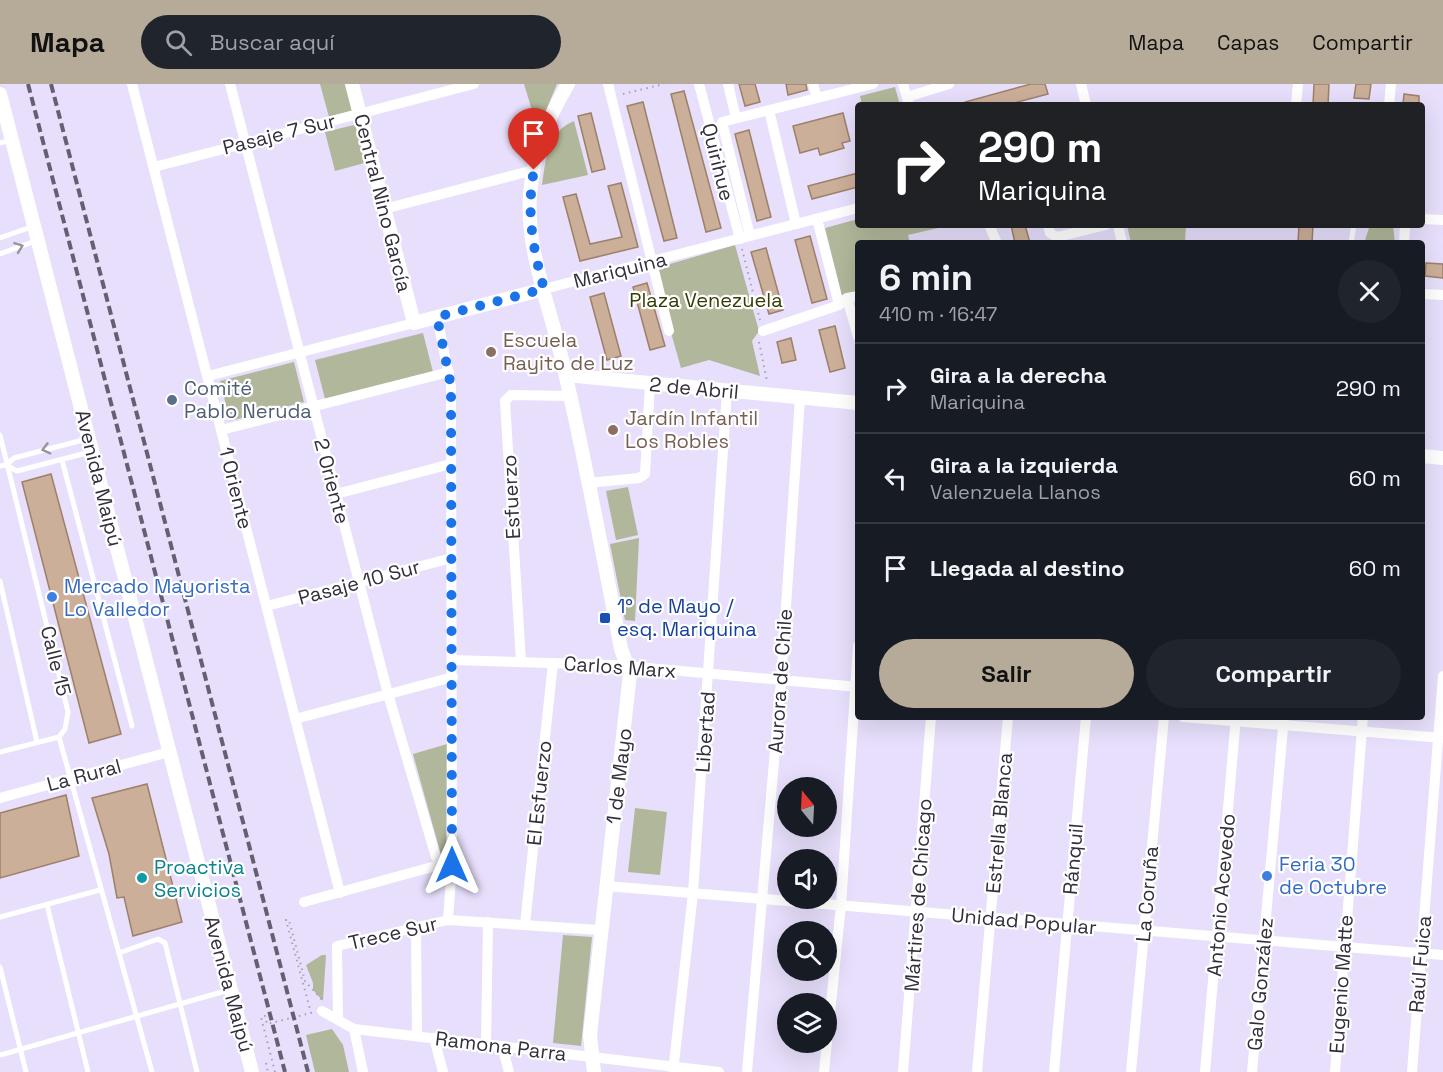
<!DOCTYPE html>
<html lang="es">
<meta charset="utf-8">
<style>
body{margin:0;font-family:"Space Grotesk",sans-serif;background:#20242c;color:#f1f3f6;height:100vh;display:flex;flex-direction:column;font-size:22px;white-space:nowrap}
*{box-sizing:border-box;margin:0}
p{font-size:20px;color:#9ea1a6}
.icon{flex:none;width:33px;height:33px;fill:none;stroke:currentColor;stroke-width:2;stroke-linecap:round;stroke-linejoin:round}
.map{position:relative;flex:1;overflow:hidden}
.drawer{position:absolute;left:855px;top:156px;width:570px;height:480px;display:flex;flex-direction:column;background:#171b24;border-radius:6px;box-shadow:0 6px 24px #0002}
.drawer>*{flex:none}
.hud{position:absolute;left:855px;top:18px;width:570px;height:126px;border-radius:6px;box-shadow:0 6px 24px #0002;background:#202124;color:#fff;overflow:hidden}
.needle{width:39px;rotate:342deg}
.tools{position:absolute;left:777px;top:693px;display:grid;gap:12px}
.tools a{display:grid;place-items:center;width:60px;height:60px;border-radius:50%;background:#171b24;box-shadow:0 6px 24px #0002;font-size:30px}
.pin{position:absolute;display:grid;place-items:center;width:51px;height:51px;color:#fff;margin:-62px -26px;border-radius:50% 50% 50% 0;rotate:-45deg;box-shadow:0 0 6px #0007}
.pin .icon{rotate:45deg}
.me{position:absolute;width:66px;margin:-33px;rotate:0deg;stroke-linejoin:round;filter:drop-shadow(0 0 4px #0008)}
.turn{display:flex;align-items:center;gap:21px;height:126px;padding:0 24px;font-size:27px}
.turn .icon{width:78px;height:78px;stroke-width:2.5}
.turn b{display:block;font-size:42px;line-height:51px}
.round{display:grid;place-items:center;flex:none;width:63px;height:63px;border-radius:32px;background:#20242c}
.head{display:flex;align-items:center;justify-content:space-between;height:102px;padding:0 24px}
h1{font-size:36px;font-weight:700;line-height:45px}
.primary-button{display:flex;gap:12px;margin-top:auto;padding:12px 24px}
.primary-button a{flex:1;height:69px;border-radius:36px;background:#b6ab98;color:#111;font-size:24px;font-weight:700;line-height:69px;text-align:center}
.primary-button a+a{background:#20242c;color:#f1f3f6}
ul{padding:0;list-style:none}
li{display:flex;align-items:center;gap:18px;height:90px;padding:0 24px;border-top:2px solid #363941}
li div{flex:1}
li b{display:block;font-size:22px}
li em{font-style:normal}
header{display:flex;align-items:center;gap:36px;box-sizing:border-box;height:84px;padding:0 30px;background:#b6ab98;color:#111}
header strong{font-size:28px}
nav{display:flex;gap:33px;margin-inline-start:auto;font-size:21px}
.search{width:420px;height:54px;background:#20242c;display:flex;align-items:center;gap:15px;box-sizing:border-box;padding:0 21px;border-radius:33px;color:#9ea1a6;font-size:22px}
.map>svg:first-child{display:block}
.green{fill:#b1b79a}
.building{fill:#ccaf99;stroke:#9d806a;stroke-width:1.5}
.lines{fill:none;stroke-linecap:round;stroke-linejoin:round}
.path{stroke:#a7a0b7;stroke-width:2;stroke-dasharray:1.5 4.5;stroke-linecap:butt}
.lane{stroke:#fff;stroke-width:5}
.street{stroke:#fff;stroke-width:10}
.secondary{stroke:#fff;stroke-width:14}
.rail{stroke:#656071;stroke-width:4;stroke-dasharray:9 4.5;stroke-linecap:butt}
.oneway{stroke:#98969d}
.route{stroke:#1a73e8;stroke-width:10;stroke-dasharray:0 18}
.education-dot{fill:#8d6e63;stroke:#fff;stroke-width:2}
.service-dot{fill:#5c6f8a;stroke:#fff;stroke-width:2}
.shop-dot{fill:#3f7fe0;stroke:#fff;stroke-width:2}
.transit-dot{fill:#1a4fb4;stroke:#fff;stroke-width:2}
.culture-dot{fill:#0f9aa8;stroke:#fff;stroke-width:2}
.labels{text-anchor:middle;stroke-width:4.5;stroke-linejoin:round;paint-order:stroke}
.street-label{font-size:20px;fill:#322e3b;stroke:#fff}
.park-label{font-size:20px;fill:#353c03;stroke:#fff}
.education-label{font-size:20px;fill:#785e54;stroke:#fff;text-anchor:start}
.service-label{font-size:20px;fill:#4e5e75;stroke:#fff;text-anchor:start}
.shop-label{font-size:20px;fill:#366cbe;stroke:#fff;text-anchor:start}
.transit-label{font-size:20px;fill:#164399;stroke:#fff;text-anchor:start}
.culture-label{font-size:20px;fill:#0d838f;stroke:#fff;text-anchor:start}
</style>
<header>
<strong>Mapa</strong>
<div class="search"><svg class="icon" aria-label="search" viewBox="0 0 24 24"><circle cx="10" cy="10" r="6"/><path d="M15 15l6 6"/></svg>Buscar aquí</div>
<nav><a>Mapa</a><a>Capas</a><a>Compartir</a></nav>
</header>
<div class="map">
<svg width="1443" height="988" viewBox="0 0 1443 988">
<rect width="100%" height="100%" fill="#e7dffb"/>
<!-- green -->
<g class="green">
<path d="M320,0H347L354,26L329,33Z"/>
<path d="M524,0H557L538,46Z"/>
<path d="M895,3L900,21H862L860,12Z"/>
<path d="M574,37L588,91L542,101C546,75 547,48 574,37Z"/>
<path d="M358,40L368,78L335,87L325,48Z"/>
<path d="M858,135V141H951L908,151L910,159H858V208L842,212L825,144Z"/>
<path d="M1127,141H1186L1185,159H1131Z"/>
<path d="M1370,141H1393L1395,159H1364Z"/>
<path d="M735,161L759,247L752,257L760,292L709,276L681,284L653,185Z"/>
<path d="M423,249L433,288L325,315L315,276Z"/>
<path d="M294,278L304,318L230,337L220,297Z"/>
<path d="M628,403L638,451L616,456L606,407Z"/>
<path d="M639,454L635,537L625,536L610,460Z"/>
<path d="M447,660L446,771H441L413,670Z"/>
<path d="M635,724L667,728L660,791L628,788Z"/>
<path d="M563,851L592,853L581,962L553,959Z"/>
<path d="M322,871H326L323,917L313,906V899L306,881Z"/>
<path d="M332,945L343,961L349,988H315L306,951Z"/>
</g>
<!-- building -->
<g class="building">
<path d="M739,0H755L760,18L745,22Z"/>
<path d="M786,0H806L807,6L788,11Z"/>
<path d="M1031,0H1045L1048,10L1007,21H965V18Z"/>
<path d="M1314,0H1329L1328,21H1313Z"/>
<path d="M1356,0H1371L1369,15L1354,14Z"/>
<path d="M684,7L721,144L706,148L671,10Z"/>
<path d="M1404,10L1419,12V21H1403Z"/>
<path d="M643,18L677,154L664,157L627,22Z"/>
<path d="M591,29L605,85L592,88L578,32Z"/>
<path d="M843,29L850,57L842,59L844,64L820,71L818,64L800,69L793,42Z"/>
<path d="M749,46L771,133L757,137L735,50Z"/>
<path d="M858,89V103L812,115L808,102Z"/>
<path d="M621,99L638,163L580,177L563,113L576,110L590,160L622,153L608,102Z"/>
<path d="M1011,141H1025L1030,159H1015Z"/>
<path d="M1299,141H1313L1312,159H1298Z"/>
<path d="M810,152L827,215L812,219L795,156Z"/>
<path d="M766,164L783,226L769,230L751,168Z"/>
<path d="M1426,179L1443,180V194L1425,192Z"/>
<path d="M647,199L665,262L650,266L633,203Z"/>
<path d="M604,209L621,272L607,276L590,213Z"/>
<path d="M835,242L845,284L830,288L819,246Z"/>
<path d="M791,254L796,276L782,279L777,258Z"/>
<path d="M51,390L121,650L89,659L22,398Z"/>
<path d="M147,700L182,838L133,852L124,813L117,814L109,770L92,714Z"/>
<path d="M66,711L79,772L0,794V729Z"/>
</g>
<g class="lines">
<!-- path -->
<g class="path">
<path d="M623,10L664,0"/>
<path d="M742,165L760,236"/>
<path d="M759,258L767,297"/>
<path d="M266,979L268,988"/>
<path d="M275,988L261,933L265,932L267,940L311,929L286,836H289L305,897L323,917"/>
</g>
<!-- lane -->
<g class="lane">
<path d="M0,59L11,56"/>
<path d="M0,154L34,142"/>
<path d="M1351,159L1354,141"/>
<path d="M0,170L38,156"/>
<path d="M0,351L68,628L65,645L59,653L152,988"/>
<path d="M62,376L132,642"/>
<path d="M6,381L17,387L90,368"/>
<path d="M0,382L6,381L14,374L87,355"/>
<path d="M0,497L37,658"/>
<path d="M0,668L59,653"/>
<path d="M47,821L88,988"/>
<path d="M0,833L100,806"/>
<path d="M119,869L158,855L165,859L197,988"/>
<path d="M0,883L26,988"/>
<path d="M0,971L229,906"/>
</g>
<!-- street -->
<g class="street">
<path d="M132,0L340,809"/>
<path d="M230,0L388,610L436,773L443,780L452,781"/>
<path d="M608,0L669,247"/>
<path d="M699,0L740,155"/>
<path d="M728,0L736,34"/>
<path d="M813,0L817,14"/>
<path d="M903,0L909,21"/>
<path d="M1081,0L1086,21"/>
<path d="M907,13L949,0"/>
<path d="M1296,21L1298,0"/>
<path d="M1389,21L1391,0"/>
<path d="M769,26L796,140"/>
<path d="M154,83L474,0"/>
<path d="M384,125L534,86"/>
<path d="M817,135L839,221"/>
<path d="M1422,135L1443,136"/>
<path d="M989,141L997,159"/>
<path d="M1048,141L1050,149L1057,153L1106,141"/>
<path d="M1118,141L1122,159"/>
<path d="M750,152L722,38L873,0"/>
<path d="M1404,159L1405,141"/>
<path d="M544,205L858,124"/>
<path d="M1422,210L1443,211"/>
<path d="M847,214L858,253"/>
<path d="M437,233L451,302L452,781L448,836"/>
<path d="M763,247L839,221L847,214L858,212"/>
<path d="M208,292L414,239"/>
<path d="M221,346L449,288"/>
<path d="M588,399L639,394L645,390L650,300"/>
<path d="M336,410L451,380"/>
<path d="M267,522L452,474"/>
<path d="M453,576L615,581L858,603"/>
<path d="M521,578L505,317L511,311L570,312"/>
<path d="M1183,633L1443,654"/>
<path d="M295,635L453,593"/>
<path d="M0,714L169,668"/>
<path d="M606,802L1443,871"/>
<path d="M304,818L443,780"/>
<path d="M525,840L553,579"/>
<path d="M416,844L417,952"/>
<path d="M322,927L354,945L719,988"/>
<path d="M338,934L337,862L448,836L600,846"/>
<path d="M354,945L363,988"/>
<path d="M434,954L443,988"/>
<path d="M486,960L488,838"/>
<path d="M502,962L509,988"/>
<path d="M673,988L693,809L727,307"/>
<path d="M747,988L781,597L800,314"/>
<path d="M824,988L841,821L858,562"/>
<path d="M903,988L931,633"/>
<path d="M977,988L1008,633"/>
<path d="M1054,988L1086,633"/>
<path d="M1131,988L1164,633"/>
<path d="M1205,988L1236,633"/>
<path d="M1252,988L1284,633"/>
<path d="M1335,988L1363,633"/>
<path d="M1412,988L1443,592"/>
</g>
<!-- secondary -->
<g class="secondary">
<path d="M352,0L414,239L544,205"/>
<path d="M568,0C548,33 533,72 530,111C526,168 551,225 563,280C585,374 603,470 621,565L630,589L590,951L594,988"/>
<path d="M0,10L252,988"/>
<path d="M566,291L858,319"/>
<path d="M1422,372L1443,374"/>
</g>
<!-- rail -->
<g class="rail">
<path d="M28,0L285,988"/>
<path d="M51,0L308,988"/>
</g>
</g>
<!-- one-way arrows -->
<defs><path id="oneway-chevron" d="M-2-3.5L2.5 0L-2 3.5" fill="none" stroke-width="1.6" stroke-linecap="round" stroke-linejoin="round" transform="scale(1.5)"/></defs>
<g class="oneway">
<use href="#oneway-chevron" transform="translate(19 163) rotate(-20)"/>
<use href="#oneway-chevron" transform="translate(46 365) rotate(165)"/>
</g>
<g class="lines">
<!-- route -->
<path class="route" d="M452,781L451,302L437,233L544,205C533,165 526,128 534,86"/>
</g>
<!-- markers -->
<g class="education-dot">
<circle cx="491" cy="268" r="6"/>
<circle cx="613" cy="346" r="6"/>
</g>
<circle class="service-dot" cx="172" cy="316" r="6"/>
<g class="shop-dot">
<circle cx="52" cy="513" r="6"/>
<circle cx="1267" cy="792" r="6"/>
</g>
<rect class="transit-dot" x="599" y="528" width="12" height="12" rx="3"/>
<circle class="culture-dot" cx="142" cy="794" r="6"/>
<g class="labels">
<!-- street labels -->
<g class="street-label">
<text transform="translate(279 50) rotate(-14)" y="7">Pasaje 7 Sur</text>
<text transform="translate(718 78) rotate(76)" y="7">Quirihue</text>
<text transform="translate(383 119) rotate(76)" y="7">Central Nino García</text>
<text transform="translate(620 186) rotate(-14)" y="7">Mariquina</text>
<text transform="translate(694 304) rotate(5)" y="7">2 de Abril</text>
<text transform="translate(99 394) rotate(76)" y="7">Avenida Maipú</text>
<text transform="translate(332 397) rotate(75)" y="7">2 Oriente</text>
<text transform="translate(236 404) rotate(76)" y="7">1 Oriente</text>
<text transform="translate(511 413) rotate(-93)" y="7">Esfuerzo</text>
<text transform="translate(359 498) rotate(-15)" y="7">Pasaje 10 Sur</text>
<text transform="translate(56 577) rotate(76)" y="7">Calle 15</text>
<text transform="translate(620 583) rotate(4)" y="7">Carlos Marx</text>
<text transform="translate(780 597) rotate(-86)" y="7">Aurora de Chile</text>
<text transform="translate(705 648) rotate(-86)" y="7">Libertad</text>
<text transform="translate(84 691) rotate(-15)" y="7">La Rural</text>
<text transform="translate(619 692) rotate(-83)" y="7">1 de Mayo</text>
<text transform="translate(539 709) rotate(-84)" y="7">El Esfuerzo</text>
<text transform="translate(999 739) rotate(-85)" y="7">Estrella Blanca</text>
<text transform="translate(1073 775) rotate(-85)" y="7">Ránquil</text>
<text transform="translate(1147 810) rotate(-85)" y="7">La Coruña</text>
<text transform="translate(918 811) rotate(-86)" y="7">Mártires de Chicago</text>
<text transform="translate(1221 811) rotate(-85)" y="7">Antonio Acevedo</text>
<text transform="translate(1024 837) rotate(5)" y="7">Unidad Popular</text>
<text transform="translate(393 849) rotate(-13)" y="7">Trece Sur</text>
<text transform="translate(1420 880) rotate(-85)" y="7">Raúl Fuica</text>
<text transform="translate(229 900) rotate(75)" y="7">Avenida Maipú</text>
<text transform="translate(1260 900) rotate(-85)" y="7">Galo González</text>
<text transform="translate(1341 900) rotate(-86)" y="7">Eugenio Matte</text>
<text transform="translate(501 962) rotate(7)" y="7">Ramona Parra</text>
</g>
<!-- park labels -->
<g class="park-label">
<text x="706" y="223">Plaza Venezuela</text>
</g>
<!-- education labels -->
<g class="education-label">
<text x="503" y="263">Escuela<tspan x="503" dy="23">Rayito de Luz</tspan></text>
<text x="625" y="341">Jardín Infantil<tspan x="625" dy="23">Los Robles</tspan></text>
</g>
<!-- service labels -->
<g class="service-label">
<text x="184" y="311">Comité<tspan x="184" dy="23">Pablo Neruda</tspan></text>
</g>
<!-- shop labels -->
<g class="shop-label">
<text x="64" y="509">Mercado Mayorista<tspan x="64" dy="23">Lo Valledor</tspan></text>
<text x="1279" y="787">Feria 30<tspan x="1279" dy="23">de Octubre</tspan></text>
</g>
<!-- transit labels -->
<g class="transit-label">
<text x="617" y="529">1° de Mayo /<tspan x="617" dy="23">esq. Mariquina</tspan></text>
</g>
<!-- culture labels -->
<g class="culture-label">
<text x="154" y="790">Proactiva<tspan x="154" dy="23">Servicios</tspan></text>
</g>
</g>
</svg>
<div class="tools">
<a><svg class="needle" viewBox="-14 -14 28 28"><path d="M0-13l5 13h-10z" fill="#e53935"/><path d="M0 13l5-13h-10z" fill="#9ea1a6"/></svg></a>
<a><svg class="icon" aria-label="sound" viewBox="0 0 24 24"><path d="M4 9h4l5-4v14l-5-4H4zM17 9q2 3 0 6"/></svg></a>
<a><svg class="icon" aria-label="search" viewBox="0 0 24 24"><circle cx="10" cy="10" r="6"/><path d="M15 15l6 6"/></svg></a>
<a><svg class="icon" aria-label="layers" viewBox="0 0 24 24"><path d="M12 4l9 5-9 5-9-5zM3 14l9 5 9-5"/></svg></a>
</div>
<div class="pin" style="left:534px;top:86px;background:#d93025"><svg class="icon" aria-label="arrive" viewBox="0 0 24 24"><path d="M6 21V4h12l-3 4 3 4H6"/></svg></div>
<svg class="me" style="left:452px;top:781px" viewBox="-20 -20 40 40"><path d="M0-17L14 15 0 8-14 15z" fill="#1a73e8" stroke="#fff" stroke-width="4"/></svg>
<div class="hud">
<div class="turn"><svg class="icon" aria-label="right" viewBox="0 0 24 24"><path d="M7 20v-9h11M14 6l5 5-5 5"/></svg><div><b>290 m</b>Mariquina</div></div>
</div>
<section class="drawer">
<div class="head"><div><h1>6 min</h1><p>410 m · 16:47</p></div><a class="round"><svg class="icon" aria-label="close" viewBox="0 0 24 24"><path d="M6 6l12 12M18 6L6 18"/></svg></a></div>
<ul>
<li><svg class="icon" aria-label="right" viewBox="0 0 24 24"><path d="M7 20v-9h11M14 6l5 5-5 5"/></svg><div><b>Gira a la derecha</b><p>Mariquina</p></div><em>290 m</em></li>
<li><svg class="icon" aria-label="left" viewBox="0 0 24 24"><path d="M17 20v-9H6M10 6l-5 5 5 5"/></svg><div><b>Gira a la izquierda</b><p>Valenzuela Llanos</p></div><em>60 m</em></li>
<li><svg class="icon" aria-label="arrive" viewBox="0 0 24 24"><path d="M6 21V4h12l-3 4 3 4H6"/></svg><div><b>Llegada al destino</b></div><em>60 m</em></li>
</ul>
<div class="primary-button"><a>Salir</a><a>Compartir</a></div>
</section>
</div>
